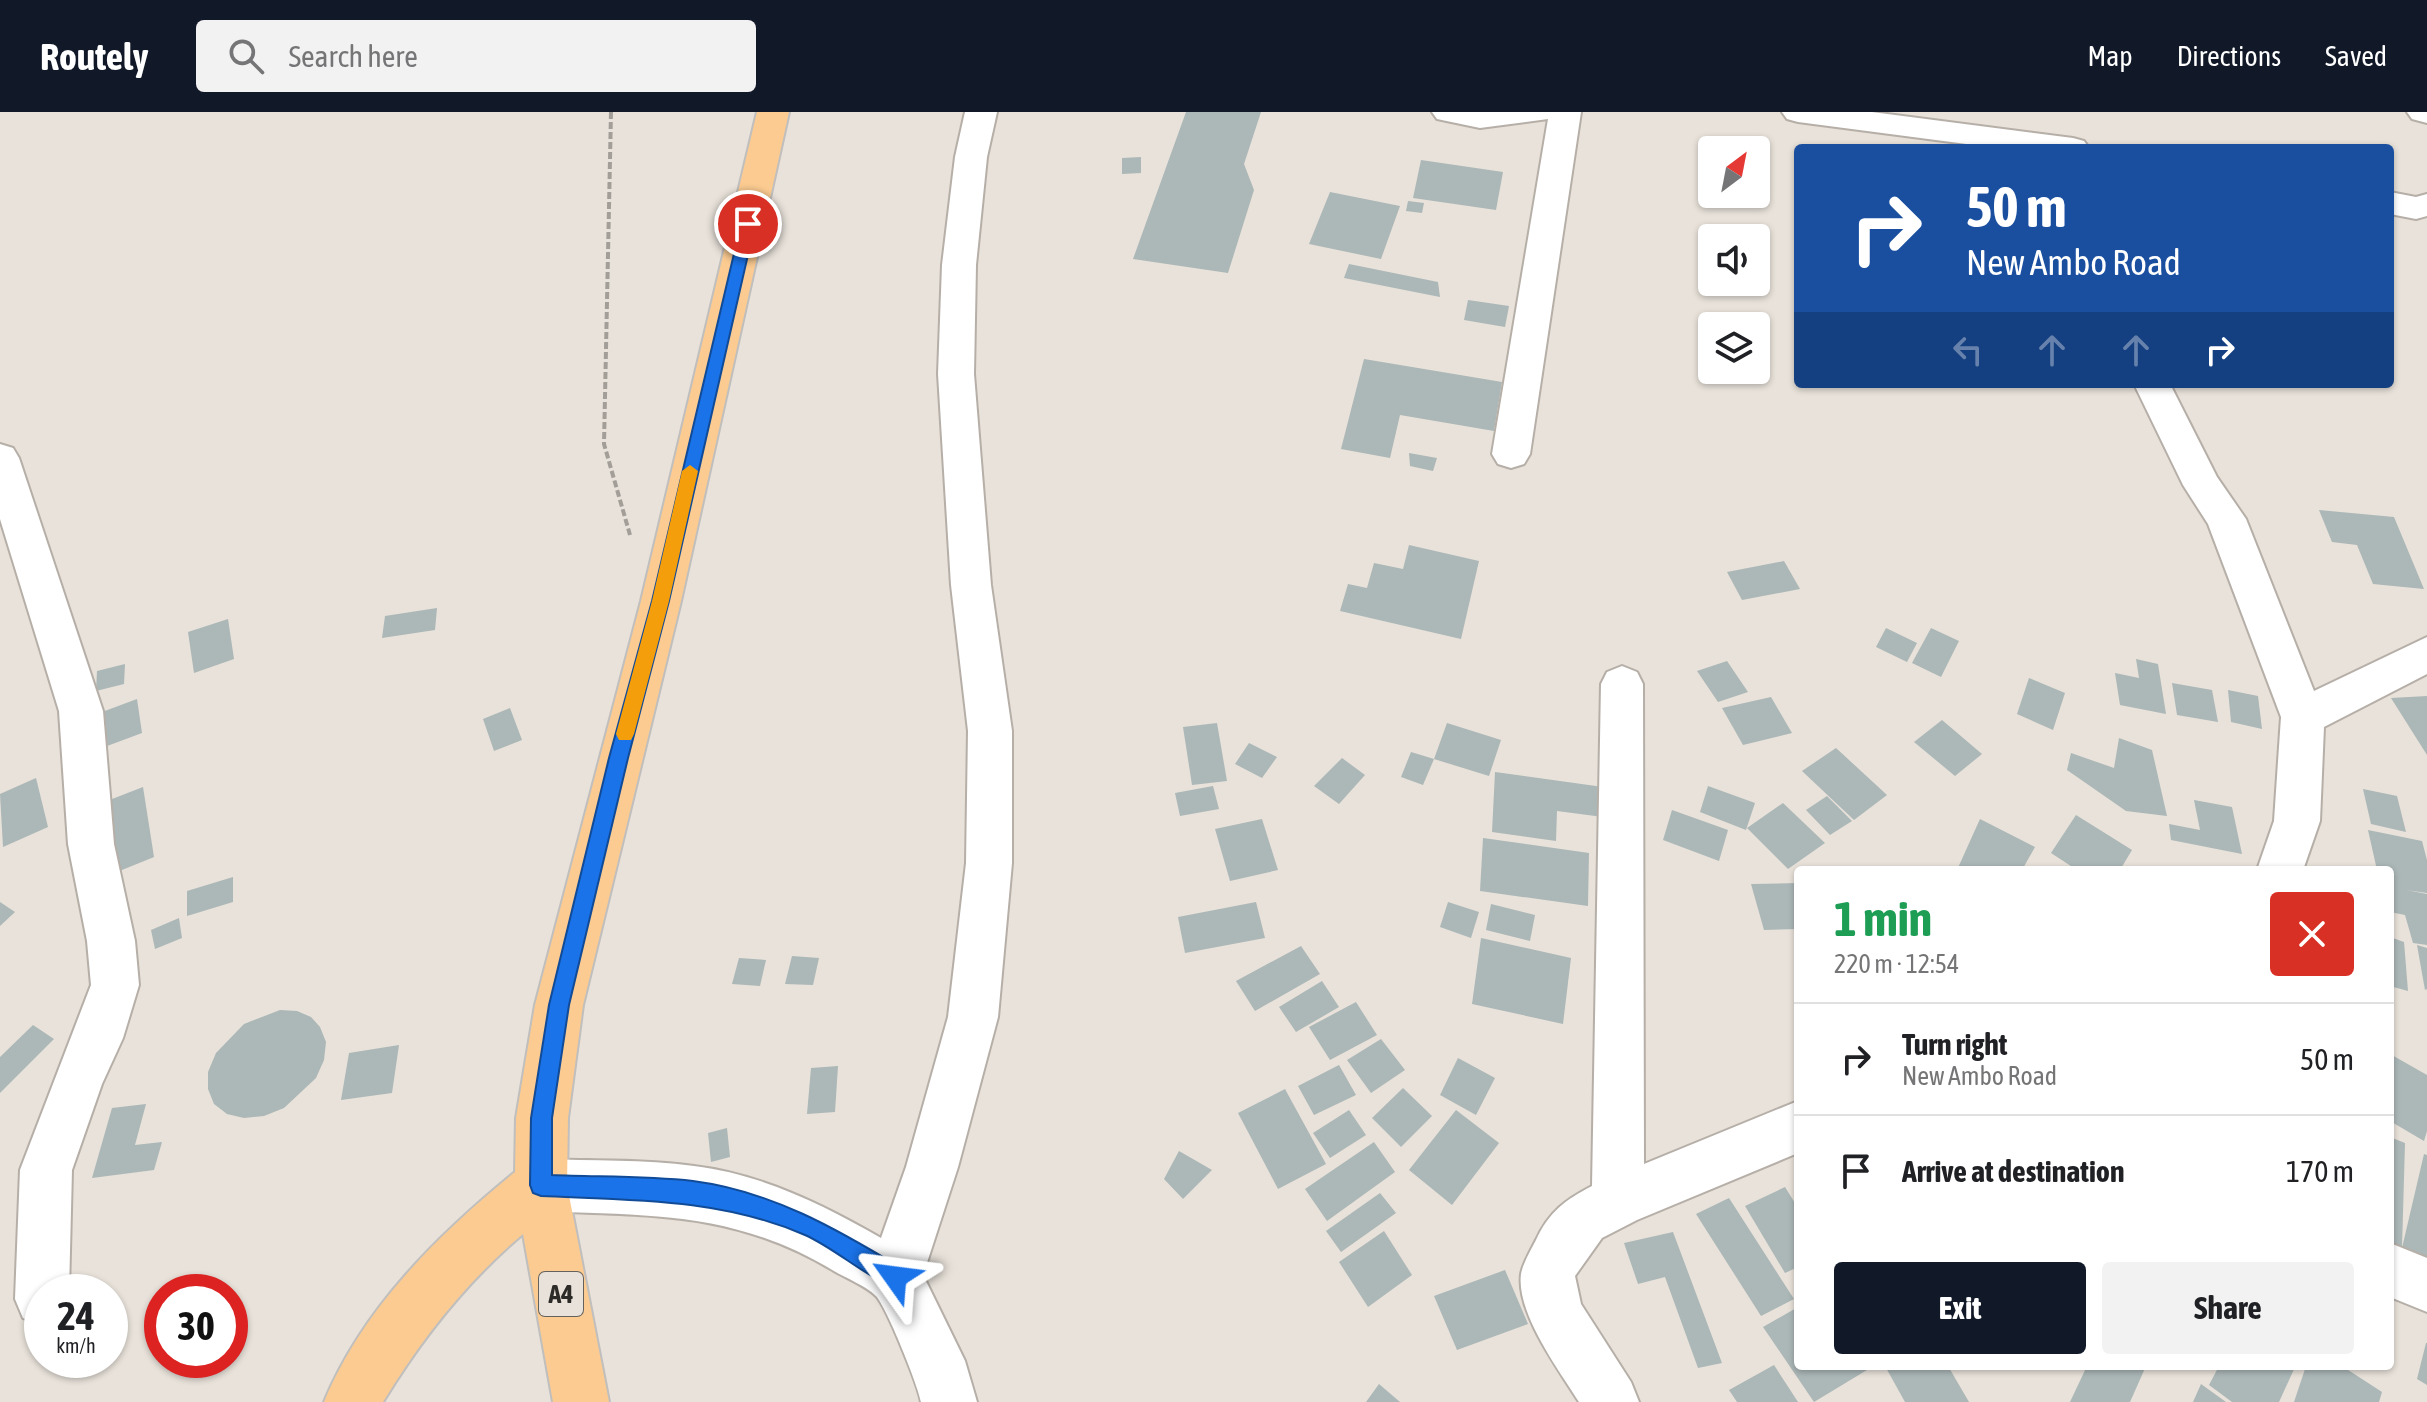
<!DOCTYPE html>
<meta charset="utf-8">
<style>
body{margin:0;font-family:"Asap Condensed",sans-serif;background:#f2f2f2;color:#202124;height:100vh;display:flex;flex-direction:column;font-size:30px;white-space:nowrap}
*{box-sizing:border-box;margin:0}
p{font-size:26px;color:#757577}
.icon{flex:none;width:44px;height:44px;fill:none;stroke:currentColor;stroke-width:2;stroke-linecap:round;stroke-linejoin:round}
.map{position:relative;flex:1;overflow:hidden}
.panel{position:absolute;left:1794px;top:754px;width:600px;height:504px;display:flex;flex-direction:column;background:#fff;border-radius:8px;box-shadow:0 2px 6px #0004}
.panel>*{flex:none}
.top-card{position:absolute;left:1794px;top:32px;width:600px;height:244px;border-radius:8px;box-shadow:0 2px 6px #0004;background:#1a4fa0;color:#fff;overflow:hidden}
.needle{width:52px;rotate:32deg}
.fabs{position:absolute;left:1698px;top:24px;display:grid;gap:16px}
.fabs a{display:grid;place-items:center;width:72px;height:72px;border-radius:8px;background:#fff;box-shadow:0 2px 6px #0004;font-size:40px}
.speed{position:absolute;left:24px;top:1162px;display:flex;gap:16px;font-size:40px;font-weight:700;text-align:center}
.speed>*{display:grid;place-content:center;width:104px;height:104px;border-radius:50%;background:#fff;box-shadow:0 2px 6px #0004;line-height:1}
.speed small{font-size:20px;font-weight:400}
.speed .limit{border:12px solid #d22;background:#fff;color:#111}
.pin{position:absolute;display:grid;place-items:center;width:68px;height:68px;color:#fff;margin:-34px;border:4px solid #fff;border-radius:50%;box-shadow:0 2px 8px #0007}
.me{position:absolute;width:88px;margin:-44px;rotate:301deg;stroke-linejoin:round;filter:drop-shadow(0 0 6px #0008)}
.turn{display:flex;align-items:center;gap:28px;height:168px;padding:0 40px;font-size:36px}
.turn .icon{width:104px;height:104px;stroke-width:2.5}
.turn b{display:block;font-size:56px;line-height:68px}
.lanes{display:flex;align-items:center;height:76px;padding:0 40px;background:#0003;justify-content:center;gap:40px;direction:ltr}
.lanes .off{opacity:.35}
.round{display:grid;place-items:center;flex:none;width:84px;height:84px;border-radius:8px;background:#f2f2f2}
.headline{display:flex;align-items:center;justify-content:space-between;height:136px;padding:0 40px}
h1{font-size:48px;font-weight:700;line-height:60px;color:#1e9e55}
.button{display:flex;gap:16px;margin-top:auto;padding:16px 40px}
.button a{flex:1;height:92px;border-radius:8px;background:#111827;color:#fff;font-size:32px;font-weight:700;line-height:92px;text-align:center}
.button a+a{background:#f2f2f2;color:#202124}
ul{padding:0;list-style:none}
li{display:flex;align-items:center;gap:24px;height:112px;padding:0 40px;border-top:2px solid #e0e0e0}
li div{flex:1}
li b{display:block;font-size:30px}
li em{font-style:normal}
header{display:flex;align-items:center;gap:48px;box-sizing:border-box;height:112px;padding:0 40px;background:#111827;color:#fff}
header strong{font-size:38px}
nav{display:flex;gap:44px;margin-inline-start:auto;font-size:28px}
.search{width:560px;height:72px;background:#f2f2f2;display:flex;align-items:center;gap:20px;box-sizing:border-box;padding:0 28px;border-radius:8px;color:#757577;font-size:30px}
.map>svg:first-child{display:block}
.building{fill:#acb7b7}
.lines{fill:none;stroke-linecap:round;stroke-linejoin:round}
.street-casing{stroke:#b6afa8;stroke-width:4}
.highway-casing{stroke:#c0bfbe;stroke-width:4}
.path{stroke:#a39e98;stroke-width:4;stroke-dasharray:7 3;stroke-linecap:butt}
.street{fill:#fff;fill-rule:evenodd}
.highway{fill:#fbcb91;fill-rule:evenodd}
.route{fill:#1a73e8;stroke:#114b97;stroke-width:2}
.slow{fill:#f59e0b}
.labels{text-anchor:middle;stroke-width:6;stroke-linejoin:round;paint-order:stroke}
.shield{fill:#e8e2da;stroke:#65625d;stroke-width:2}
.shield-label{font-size:26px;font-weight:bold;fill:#2d2b28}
</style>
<header>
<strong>Routely</strong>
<div class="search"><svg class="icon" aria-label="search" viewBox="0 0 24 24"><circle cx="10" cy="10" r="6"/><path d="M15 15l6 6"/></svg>Search here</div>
<nav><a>Map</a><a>Directions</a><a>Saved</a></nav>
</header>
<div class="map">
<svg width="2427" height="1290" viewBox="0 0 2427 1290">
<rect width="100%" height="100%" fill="#e8e2da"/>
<!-- building -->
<g class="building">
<path d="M1186,0H1261L1244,52L1254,78L1228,161L1133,147Z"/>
<path d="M1141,45V61L1122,62V46Z"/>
<path d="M1421,48L1503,60L1496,98L1413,86Z"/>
<path d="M1330,80L1400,94L1381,147L1309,132Z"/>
<path d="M1408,89L1424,91L1422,101L1406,99Z"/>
<path d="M1349,152L1438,170L1440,185L1344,166Z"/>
<path d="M1468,188L1509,194L1505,215L1464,208Z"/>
<path d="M1364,247L1502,270L1494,319L1400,303L1390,346L1341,337Z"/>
<path d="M1409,341L1437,346L1433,359L1410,354Z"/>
<path d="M2319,398L2394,405L2424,477L2373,472L2357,433L2332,430Z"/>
<path d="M1409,433L1479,449L1461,527L1340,499L1348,472L1367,476L1374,451L1403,457Z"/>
<path d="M1784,449L1800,477L1742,488L1727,460Z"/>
<path d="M437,496L435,518L382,526L385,504Z"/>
<path d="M228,507L234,547L194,561L188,520Z"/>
<path d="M1886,516L1917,531L1907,550L1876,535Z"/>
<path d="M1931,516L1959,529L1941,565L1912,551Z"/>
<path d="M2136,547L2158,552L2166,602L2120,593L2115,561L2139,566Z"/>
<path d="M1727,549L1748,580L1718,590L1697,559Z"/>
<path d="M125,552L124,572L96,579L97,559Z"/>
<path d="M2029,566L2065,581L2053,618L2017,602Z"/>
<path d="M2172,571L2212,578L2218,610L2177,603Z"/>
<path d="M2228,578L2258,584L2262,617L2231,610Z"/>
<path d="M2427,584V643L2391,586Z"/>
<path d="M1771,585L1792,621L1743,633L1722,596Z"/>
<path d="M137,587L142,621L99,637L94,603Z"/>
<path d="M510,596L522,628L494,639L483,607Z"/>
<path d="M1942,608L1982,642L1955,664L1914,630Z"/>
<path d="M1217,611L1227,669L1192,673L1183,615Z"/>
<path d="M1447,611L1501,628L1489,664L1434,647Z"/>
<path d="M2119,626L2152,638L2167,704L2126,699L2067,658L2071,641L2114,656Z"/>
<path d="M1249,631L1277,645L1262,666L1235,652Z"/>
<path d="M1836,636L1887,683L1854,708L1802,659Z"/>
<path d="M1411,640L1434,647L1423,673L1401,665Z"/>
<path d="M1342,646L1365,663L1339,692L1314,674Z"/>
<path d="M1495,660L1603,675V705L1557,699L1556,729L1492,720Z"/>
<path d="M36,666L48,715L3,735L0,682Z"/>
<path d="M1213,674L1219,697L1180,704L1175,681Z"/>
<path d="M1708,674L1755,691L1746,718L1700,700Z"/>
<path d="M143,675L154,745L117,760L107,689Z"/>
<path d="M2363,677L2397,684L2406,720L2371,712Z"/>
<path d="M1827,684L1852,709L1830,723L1806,698Z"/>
<path d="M2194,688L2232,695L2242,742L2171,728L2169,712L2200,718Z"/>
<path d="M1783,691L1825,731L1788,757L1747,716Z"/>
<path d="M1672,698L1728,718L1719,749L1663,728Z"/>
<path d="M2076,703L2132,738L2120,758H2077L2051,741Z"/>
<path d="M1262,707L1278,758L1230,769L1215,717Z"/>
<path d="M1980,707L2035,735L2022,758H1957Z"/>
<path d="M2368,718L2422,729L2427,748V781L2406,778L2427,782V833L2413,831L2405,803L2390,800V758H2377Z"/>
<path d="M1483,726L1589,741L1588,794L1480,779Z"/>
<path d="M233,765V790L187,804V779Z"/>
<path d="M1798,771V817L1764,818L1751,772Z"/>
<path d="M0,790L15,800L0,814Z"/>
<path d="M1256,790L1265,826L1185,841L1178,805Z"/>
<path d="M1448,790L1479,800L1471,826L1440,815Z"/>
<path d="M1491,792L1535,803L1530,829L1486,818Z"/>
<path d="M179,806L182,826L155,837L151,818Z"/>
<path d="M2390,825L2404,830L2408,879L2390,874Z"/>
<path d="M1481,826L1571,846L1563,912L1472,892Z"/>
<path d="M2417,833L2427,836V877L2425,878Z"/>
<path d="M1301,834L1320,862L1255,899L1236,869Z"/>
<path d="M792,844L819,846L813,873L785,872Z"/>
<path d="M739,846L766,848L760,874L732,872Z"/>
<path d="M1322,869L1339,895L1296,920L1279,895Z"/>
<path d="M1356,890L1377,923L1330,948L1309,915Z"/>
<path d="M280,898L297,899L311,905L320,915L326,930L324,948L316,966L284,996L264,1004L244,1006L227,1002L214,992L208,977V960L216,941L244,912Z"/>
<path d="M33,913L54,927L0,981V945Z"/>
<path d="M1381,927L1405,958L1371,981L1347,948Z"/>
<path d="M399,933L392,981L341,988L349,941Z"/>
<path d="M2390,942L2427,963V1019L2424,1029L2390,1009Z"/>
<path d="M1458,946L1495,966L1476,1003L1440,983Z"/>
<path d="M1339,953L1356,983L1314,1003L1298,974Z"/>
<path d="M838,954L835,1000L807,1002L811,956Z"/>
<path d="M1403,976L1432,1004L1401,1035L1372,1006Z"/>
<path d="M1285,977L1326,1052L1278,1077L1238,1001Z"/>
<path d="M146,992L135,1033L162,1030L154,1058L92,1066L112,996Z"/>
<path d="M1349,998L1366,1023L1330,1046L1313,1021Z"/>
<path d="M1456,998L1499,1031L1452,1093L1409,1058Z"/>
<path d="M727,1016L730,1045L711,1050L708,1021Z"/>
<path d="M2390,1025L2405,1031L2402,1136L2424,1042L2427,1043V1150L2390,1131Z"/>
<path d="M1374,1030L1395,1060L1327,1109L1305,1077Z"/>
<path d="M1179,1039L1212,1058L1183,1087L1164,1067Z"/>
<path d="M1785,1075L1798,1096V1155L1785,1161L1745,1094Z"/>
<path d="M1380,1081L1396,1101L1341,1140L1326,1119Z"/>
<path d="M1729,1086L1794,1187L1761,1204L1696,1102Z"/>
<path d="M1384,1119L1412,1163L1368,1195L1339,1150Z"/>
<path d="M1673,1120L1722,1251L1698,1256L1665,1165L1638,1172L1624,1131Z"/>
<path d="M1505,1158L1528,1212L1457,1238L1434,1184Z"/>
<path d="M1798,1195V1254H1864L1867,1258L1814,1290L1763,1215Z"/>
<path d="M2426,1231H2427V1273L2417,1267Z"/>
<path d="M1774,1253L1798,1290H1737L1729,1278Z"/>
<path d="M1885,1254H1948L1969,1290H1905Z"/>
<path d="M2087,1254H2146L2130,1290H2070Z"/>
<path d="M2219,1254H2293L2295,1255L2279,1290H2232L2209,1273Z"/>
<path d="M2306,1254H2342L2382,1280L2379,1290H2294Z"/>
<path d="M1379,1272L1400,1290H1366Z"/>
<path d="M2201,1272L2226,1290H2193Z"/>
</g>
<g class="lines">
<!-- street casing -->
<g class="street-casing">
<g id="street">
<path d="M965,0H997L987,45L976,153L974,262L991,473L1012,619V751L998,905L958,1055L923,1163L965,1249L977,1290H921C918,1273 887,1196 876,1184C866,1174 846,1166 834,1159C734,1099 653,1104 541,1099L522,1092L515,1073L522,1054L541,1047C591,1049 644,1047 694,1054C761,1062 824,1093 881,1126L906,1055L948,905L966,751L968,619L951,473L938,262L942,153L955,45Z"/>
<path d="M1432,0H1581L1530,342L1524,352L1511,356L1498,352L1492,342L1548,7L1480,16L1437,7Z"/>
<path d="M1782,0H1872L2073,26L2084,29L2089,36H1997L1798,10L1787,7Z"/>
<path d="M2407,0H2427V11L2412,7Z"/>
<path d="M2390,80L2416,85L2427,82V104L2416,107L2390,102Z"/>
<path d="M2134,272H2170L2217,365L2246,407L2314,579L2427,525V562L2324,615L2320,709L2303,758H2257L2274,709L2281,605L2208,412L2183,373Z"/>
<path d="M0,332L13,336L19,346L103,599L114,732L135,829L139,873L123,926L102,972L72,1058L69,1180H42V1214L23,1206L15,1187L20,1058L91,873L87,829L68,732L59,599L0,407Z"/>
<path d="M1622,554L1637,560L1643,572L1644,1052L1798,989V1041L1637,1108L1602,1126L1575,1164L1581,1192L1631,1270L1639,1290H1579C1559,1258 1516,1201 1521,1162C1523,1151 1531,1138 1536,1128C1549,1100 1565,1088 1592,1074L1601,572L1607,560Z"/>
<path d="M2390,1131L2427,1146V1200L2390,1185Z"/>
</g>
</g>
<!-- highway casing -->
<g class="highway-casing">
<path id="highway" d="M757,0H789L681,489L583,893L568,1006L567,1073L609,1290H553L523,1122C466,1170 422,1226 383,1290H324C363,1196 438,1123 515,1060L516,1006L535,893L641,489Z"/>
</g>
<!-- path -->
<path class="path" d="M611,0L604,332L630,423"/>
<!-- street -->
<use href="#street" class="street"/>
<!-- highway -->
<use href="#highway" class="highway"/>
</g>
<!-- route -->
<path class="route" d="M748,107L755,112L669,489L628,646L569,893L552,1006V1063C598,1065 647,1064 693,1069C771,1079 837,1117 903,1157L906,1165L903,1173L895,1176C863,1163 836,1137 805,1123C720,1086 631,1088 541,1084L533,1081L530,1073L531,1006L549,893L609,646L652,489L741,112Z"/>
<!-- slow -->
<path class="slow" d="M690,353L698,359L669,489L634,622L631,628H619L616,622L652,489L682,359Z"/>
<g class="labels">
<!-- shield labels -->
<rect class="shield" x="539" y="1160" width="44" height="44" rx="6"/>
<g class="shield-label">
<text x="561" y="1191">A4</text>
</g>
</g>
</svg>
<div class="fabs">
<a><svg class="needle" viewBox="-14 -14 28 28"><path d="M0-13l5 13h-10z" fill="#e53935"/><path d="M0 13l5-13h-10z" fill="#757577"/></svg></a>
<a><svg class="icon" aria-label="sound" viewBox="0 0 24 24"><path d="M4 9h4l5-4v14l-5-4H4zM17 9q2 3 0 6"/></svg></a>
<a><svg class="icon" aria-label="layers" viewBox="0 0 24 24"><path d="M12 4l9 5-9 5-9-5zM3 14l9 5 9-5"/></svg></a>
</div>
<div class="speed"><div>24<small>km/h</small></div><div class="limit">30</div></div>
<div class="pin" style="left:748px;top:112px;background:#d93025"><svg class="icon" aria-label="arrive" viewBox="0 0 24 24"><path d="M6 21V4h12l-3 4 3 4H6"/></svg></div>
<svg class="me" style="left:895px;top:1165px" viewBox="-20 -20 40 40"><path d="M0-17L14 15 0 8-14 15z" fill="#1a73e8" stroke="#fff" stroke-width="4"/></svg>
<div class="top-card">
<div class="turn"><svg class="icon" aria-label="right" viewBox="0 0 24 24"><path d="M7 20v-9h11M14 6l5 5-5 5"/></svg><div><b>50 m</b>New Ambo Road</div></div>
<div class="lanes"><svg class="icon off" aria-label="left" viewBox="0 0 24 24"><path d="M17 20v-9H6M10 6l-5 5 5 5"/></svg><svg class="icon off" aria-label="ahead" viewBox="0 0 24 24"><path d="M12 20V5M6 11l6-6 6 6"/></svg><svg class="icon off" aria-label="ahead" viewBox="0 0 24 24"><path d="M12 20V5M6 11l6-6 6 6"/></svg><svg class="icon" aria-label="right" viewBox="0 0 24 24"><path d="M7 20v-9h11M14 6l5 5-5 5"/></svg></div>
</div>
<section class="panel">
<div class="headline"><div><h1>1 min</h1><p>220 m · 12:54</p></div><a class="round" style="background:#d93025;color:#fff"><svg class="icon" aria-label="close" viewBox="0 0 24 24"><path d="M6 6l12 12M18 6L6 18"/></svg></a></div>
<ul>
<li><svg class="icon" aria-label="right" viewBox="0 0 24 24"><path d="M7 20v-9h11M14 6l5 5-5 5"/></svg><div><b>Turn right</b><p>New Ambo Road</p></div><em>50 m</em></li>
<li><svg class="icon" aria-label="arrive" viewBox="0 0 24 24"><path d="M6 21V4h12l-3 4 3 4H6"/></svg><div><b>Arrive at destination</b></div><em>170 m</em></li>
</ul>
<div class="button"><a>Exit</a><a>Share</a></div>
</section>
</div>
